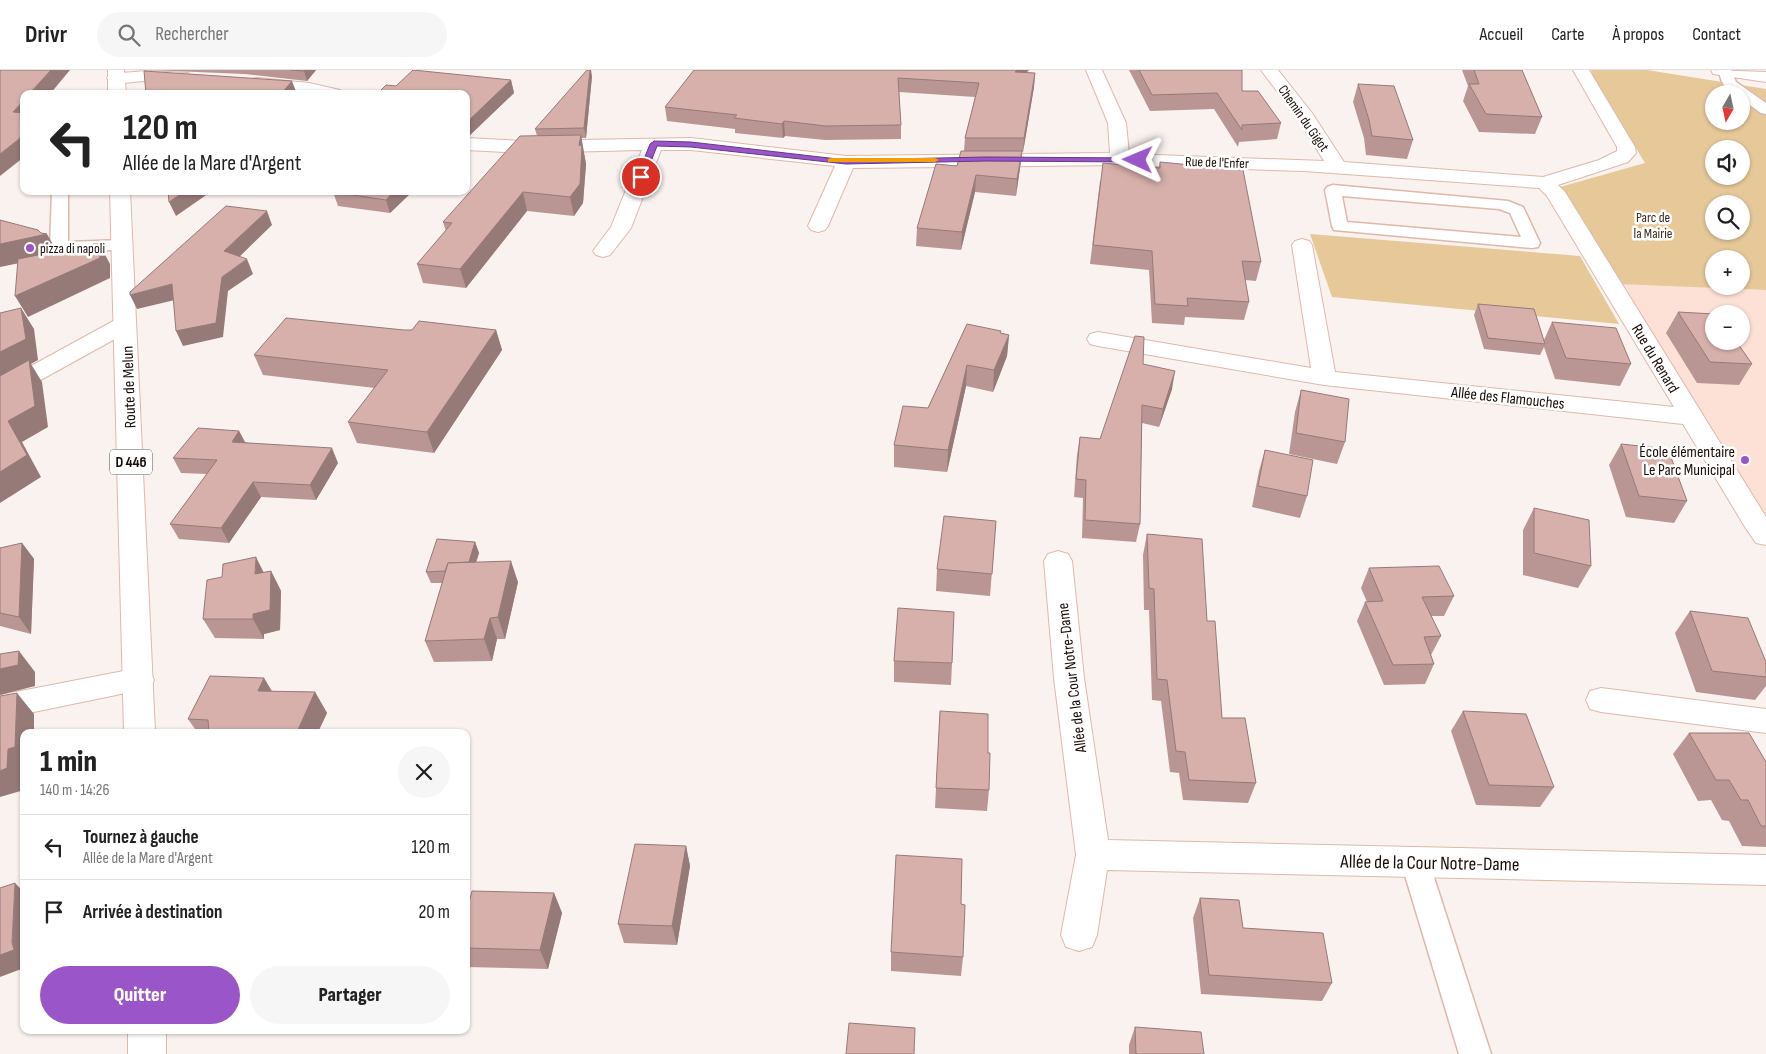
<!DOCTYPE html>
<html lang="fr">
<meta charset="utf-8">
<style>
body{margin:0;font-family:"Sofia Sans Condensed",sans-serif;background:#f6f6f6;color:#222;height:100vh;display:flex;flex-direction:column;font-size:19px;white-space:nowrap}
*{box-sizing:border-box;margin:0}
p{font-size:16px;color:#767676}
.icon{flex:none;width:28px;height:28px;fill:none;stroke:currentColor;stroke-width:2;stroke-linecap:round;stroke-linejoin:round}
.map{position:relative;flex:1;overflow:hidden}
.panel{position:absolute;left:20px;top:659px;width:450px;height:305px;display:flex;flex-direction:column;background:#fff;border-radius:10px;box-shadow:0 1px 4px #0004}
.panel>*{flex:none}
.guide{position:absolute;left:20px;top:20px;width:450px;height:105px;border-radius:10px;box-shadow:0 1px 4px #0004;background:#fff;color:#222;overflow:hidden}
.needle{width:32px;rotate:189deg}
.tools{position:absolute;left:1705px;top:15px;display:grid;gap:10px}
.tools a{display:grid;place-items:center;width:45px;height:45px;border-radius:50%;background:#fff;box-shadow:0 1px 4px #0004;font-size:25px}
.pin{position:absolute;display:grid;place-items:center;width:42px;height:42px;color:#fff;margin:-21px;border:2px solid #fff;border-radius:50%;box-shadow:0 1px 5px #0007}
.me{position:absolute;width:55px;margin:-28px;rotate:271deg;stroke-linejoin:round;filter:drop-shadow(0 0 4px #0008)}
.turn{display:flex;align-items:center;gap:18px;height:105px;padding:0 20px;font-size:22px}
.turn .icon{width:65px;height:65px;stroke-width:2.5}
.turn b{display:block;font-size:35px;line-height:42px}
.round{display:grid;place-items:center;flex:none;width:52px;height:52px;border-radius:26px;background:#f6f6f6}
.head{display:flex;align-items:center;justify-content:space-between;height:85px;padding:0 20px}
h1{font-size:30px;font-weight:800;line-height:38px}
.action{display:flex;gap:10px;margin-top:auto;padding:10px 20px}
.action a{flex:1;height:58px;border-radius:30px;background:#9a55c9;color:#fff;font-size:20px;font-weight:800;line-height:58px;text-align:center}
.action a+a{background:#f6f6f6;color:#222}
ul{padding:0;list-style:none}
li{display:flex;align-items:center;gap:15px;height:65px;padding:0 20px;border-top:1px solid #e0e0e0}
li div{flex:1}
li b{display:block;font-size:19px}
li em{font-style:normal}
header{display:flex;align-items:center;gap:30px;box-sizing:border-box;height:70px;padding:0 25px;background:#fff;border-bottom:1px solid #e0e0e0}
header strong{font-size:24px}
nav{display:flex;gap:28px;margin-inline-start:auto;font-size:18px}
.search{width:350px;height:45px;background:#f6f6f6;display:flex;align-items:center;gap:12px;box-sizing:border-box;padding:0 18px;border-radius:28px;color:#767676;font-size:19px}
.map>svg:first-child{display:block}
.built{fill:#fde1d6;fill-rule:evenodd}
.green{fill:#e6c899;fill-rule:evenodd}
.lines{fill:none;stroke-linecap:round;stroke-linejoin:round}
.service-casing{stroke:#deb8aa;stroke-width:3}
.minor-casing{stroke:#deb8aa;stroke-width:2}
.primary-casing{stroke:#deb8aa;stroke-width:2}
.service{fill:#fff;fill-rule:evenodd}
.minor{fill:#fff;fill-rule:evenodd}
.primary{fill:#fff;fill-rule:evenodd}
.wall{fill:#b99693}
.shaded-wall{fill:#967a78}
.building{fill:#d7afab;stroke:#967a78}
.route{fill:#9a55c9;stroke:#643783}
.slow{fill:#f59e0b}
.poi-dot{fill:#9a55c9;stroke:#fff;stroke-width:2}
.labels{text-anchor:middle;stroke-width:5;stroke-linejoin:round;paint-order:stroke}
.far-street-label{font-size:14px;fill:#170b06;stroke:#fff}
.far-park-label{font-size:14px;fill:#392a10;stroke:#fff}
.far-poi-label{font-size:14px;fill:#170b06;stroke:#fff;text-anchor:start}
.shield{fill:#fff;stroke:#5d5451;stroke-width:1}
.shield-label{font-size:15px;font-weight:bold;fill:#170b06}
.street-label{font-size:16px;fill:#170b06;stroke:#fff}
.poi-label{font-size:16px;fill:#170b06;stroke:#fff;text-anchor:end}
.near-street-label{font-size:19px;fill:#170b06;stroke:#fff}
</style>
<header>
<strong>Drivr</strong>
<div class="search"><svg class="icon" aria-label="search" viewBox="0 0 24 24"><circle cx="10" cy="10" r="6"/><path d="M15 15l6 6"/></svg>Rechercher</div>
<nav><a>Accueil</a><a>Carte</a><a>À propos</a><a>Contact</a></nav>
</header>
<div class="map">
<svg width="1766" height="984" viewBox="0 0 1766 984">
<rect width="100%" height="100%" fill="#faf2ef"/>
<!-- built -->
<path class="built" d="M1617,214L1766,220V453ZM1714,244H1741V271H1714Z"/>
<!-- green -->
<g class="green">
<path d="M1591,0H1647L1766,19V220L1617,214L1560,117L1645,93L1592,5ZM1714,24H1741V51H1714ZM1714,79H1741V106H1714ZM1714,134H1741V161H1714ZM1714,189H1741V216H1714Z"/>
<path d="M1310,164L1580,186L1619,254L1332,227Z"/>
</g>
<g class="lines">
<!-- service casing -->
<g class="service-casing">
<g id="service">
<path d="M1719,0H1731L1736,12L1766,33V44L1761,43L1741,29V24C1727,24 1720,12 1719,0Z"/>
<path d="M1333,115L1508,131L1523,137L1540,173L1538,177L1532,178L1334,160L1332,156L1325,120L1327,117ZM1342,126L1499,139L1510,143L1521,167L1347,152Z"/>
<path d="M52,121H68V172L122,170L128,171L130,175L128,179L59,183L53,182L50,178Z"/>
<path d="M1415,780L1425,783L1429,792L1491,984H1459L1401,792L1405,783Z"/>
</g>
</g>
<!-- minor casing -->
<g class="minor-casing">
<g id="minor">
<path d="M1086,0H1102L1126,53L1129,84L1324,91L1298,49L1261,0H1278L1312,43L1344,92L1543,107L1599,90L1617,81V77L1573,0H1589L1635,77L1636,83L1628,92L1558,115L1565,122L1766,447V475L1756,473L1745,457L1683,354L1324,315L1098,276L1090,274L1087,269L1090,264L1098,262L1311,298L1292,175L1295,171L1302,169L1309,171L1312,175L1335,302L1674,337L1547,126L1539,118L1304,101L1120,95L853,98L828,156L825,160L818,162L811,160L808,156L835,96L691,80H661L631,158L610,185L603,187L596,185L593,181L611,157L642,80L522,83L466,80V68L522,71L691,68L846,86L1110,83L1108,53Z"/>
<path d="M1711,0L1766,2V12L1719,5L1713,4Z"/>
<path d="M146,1L188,3L191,7L188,11C175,14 160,11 147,11C135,11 122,15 110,12L107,8L110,4Z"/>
<path d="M257,8L309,13L340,20L343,24H311L251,17L248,13L251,9Z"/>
<path d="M125,247L133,249L136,254L133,259L8,328L0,330V313L117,249Z"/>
<path d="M1058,481L1068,484L1072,491L1084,608L1108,770L1766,785V815L1107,800L1097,865L1092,877L1079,881L1066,877L1061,865L1076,785L1054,608L1044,491L1048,484Z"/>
<path d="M139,598L150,602L154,610L150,618L0,649V625Z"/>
<path d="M1601,618L1766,639V663L1601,642L1590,639L1586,630L1590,621Z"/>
</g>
</g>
<!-- primary casing -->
<g class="primary-casing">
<g id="primary">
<path d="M108,0H124L126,24H108Z"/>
<path d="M110,121H130L155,662H124Z"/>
<rect x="128" y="960" width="38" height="24"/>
</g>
</g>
<!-- service -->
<use href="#service" class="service"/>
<!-- minor -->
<use href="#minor" class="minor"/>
<!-- primary -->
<use href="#primary" class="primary"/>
</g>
<!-- wall -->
<g class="wall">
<path d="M149,0H316L307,11L245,4Z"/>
<path d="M694,0L1035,3L1034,17L1023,82H1022L1020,98L1016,126L975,122L961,180L916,176L917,158L957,96L964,81L965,68L975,27L899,22L901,55V69L825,70L785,66L783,68L735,63V59L667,51L665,37Z"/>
<path d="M1129,0H1242V21L1281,53L1277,69L1239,72L1238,77L1214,39L1150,41Z"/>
<path d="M1462,0H1522L1542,47L1535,64L1479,62L1463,31L1468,16Z"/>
<path d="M592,6L586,68H581L586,94L583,133L574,146L527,141L466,218L423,213L417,194L446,161L443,152L537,66L535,59Z"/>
<path d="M511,10L514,23L469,66L466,67V24L396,16Z"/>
<path d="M1358,14L1413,70L1407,89L1366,85L1364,68L1353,32Z"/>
<path d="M1160,92L1261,192L1256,211L1245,210L1249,232L1244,250L1185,247L1184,255L1152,253L1149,200L1090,194L1100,111L1159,98Z"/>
<path d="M334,121H413L390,143L338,136L333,122Z"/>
<path d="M1478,234L1544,270L1552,252L1631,294L1620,316L1555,309L1544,277L1540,285L1484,279L1474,245Z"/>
<path d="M1678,242L1752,294L1739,315L1697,313L1666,263Z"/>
<path d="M967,254L1009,265L1007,286L993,322L966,316L947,402L894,397V375L928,338Z"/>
<path d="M404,260H496L502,280L434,383L357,373L348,352L375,318L263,305L254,285Z"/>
<path d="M1143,294L1172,319L1159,357L1142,353L1140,454L1136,472L1082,468L1083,428L1074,427L1077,385L1080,367L1100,369Z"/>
<path d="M1301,320L1345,372L1337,394L1289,384L1295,342Z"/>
<path d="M239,361L245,372L338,393L316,430L261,427L229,473L179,469L170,454L207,404L181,403L173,388Z"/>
<path d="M1621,374L1687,431L1674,453L1626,447L1609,395Z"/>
<path d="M1265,380L1307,426L1300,448L1252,437L1259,401Z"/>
<path d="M1534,438L1591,496L1578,518L1523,505V460Z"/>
<path d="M996,451L990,526L936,521L937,499Z"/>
<path d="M1147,464L1207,551L1222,648L1256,713L1248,733L1183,730L1179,703L1170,702L1161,631L1152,630L1149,540H1144L1143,485Z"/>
<path d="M475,472L479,483L476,492L518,512L505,569H497L492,591L434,592L425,571L442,513H431L426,502Z"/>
<path d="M22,473L34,489L31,564L0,556V478Z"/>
<path d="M1369,498L1454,526L1444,546H1431L1441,566L1431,585L1434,594L1425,614L1384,615L1357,551L1365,532H1367L1361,518Z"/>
<path d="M271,501L281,521L280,560L264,564V569L215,568L203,549L264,503Z"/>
<path d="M1690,541L1766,592V616L1755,630L1696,622L1675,563Z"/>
<path d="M894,591L952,593L951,615L894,612Z"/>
<path d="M264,608L272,621L315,622L327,643L318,662H197L188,649Z"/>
<path d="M940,641L988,683L989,720L987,741L935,738Z"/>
<path d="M1463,641L1554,717L1540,737L1476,735L1451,661Z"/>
<path d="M1689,663L1766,692V777L1742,776L1729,751L1722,750L1711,730L1698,731L1673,684Z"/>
<path d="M686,776L690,796L677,875L624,873L618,854Z"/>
<path d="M554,823L562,843L548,899L466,897V843Z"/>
<path d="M1200,828L1243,858L1332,913L1322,931L1201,924L1193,848Z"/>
<path d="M891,882L963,887L961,906L891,901Z"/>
<path d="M1135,957L1204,984H1129V975Z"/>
</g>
<!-- shaded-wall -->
<g class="shaded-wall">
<path d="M51,0H70L50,24H29Z"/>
<path d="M305,0H316L307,11L304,1Z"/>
<path d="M590,0H591L592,6L586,68L584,58Z"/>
<path d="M1017,0H1029L1014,16L1015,2Z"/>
<path d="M1035,3L1034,17L1023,82L1024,68Z"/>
<path d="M511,10L514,23L469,66L466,53Z"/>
<path d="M292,11L297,24H281Z"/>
<path d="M24,30V53L13,42Z"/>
<path d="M784,51L785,66L783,68L782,54Z"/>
<path d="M24,65V87L0,106V84Z"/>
<path d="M581,65L586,94L583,133L574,146L570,127Z"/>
<path d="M1022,81L1020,98L1016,126L1017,109Z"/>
<path d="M976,105L975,122L961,180L962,162Z"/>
<path d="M185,121H212L176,146L169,132Z"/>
<path d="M394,121H413L390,143L386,130Z"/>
<path d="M523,122L527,141L466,218L460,199Z"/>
<path d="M267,141L272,155L230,196L224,181Z"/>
<path d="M47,164L59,185L0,197V174Z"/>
<path d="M99,173L110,194V208L28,247L15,226Z"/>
<path d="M247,189L253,204L228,221L223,267L183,276L176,261L222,207Z"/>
<path d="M172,214L179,229L137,239L130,225Z"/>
<path d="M21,238L34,259L38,290L31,294L42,312L48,357L22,372L41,407L0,433V402L8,351L0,311V282Z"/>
<path d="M496,260L502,280L434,383L427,362Z"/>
<path d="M1009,265L1007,286L993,322L994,300Z"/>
<path d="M967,295L966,316L947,402L948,380Z"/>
<path d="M1175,301L1172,319L1159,357L1163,339Z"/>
<path d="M239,361L247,376L232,372Z"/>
<path d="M332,378L338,393L316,430L310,415Z"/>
<path d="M253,412L261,427L229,473L221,458Z"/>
<path d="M475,472L479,483L470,512L466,500Z"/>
<path d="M22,473L34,489L31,564L19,547Z"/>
<path d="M256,487L266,507L255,504Z"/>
<path d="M511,491L518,512L505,569L498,547Z"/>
<path d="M271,501L281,521L280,560L264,564V569L253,549V544Z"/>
<path d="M490,548L497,569L492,591L484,569Z"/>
<path d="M19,581L35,602V616L0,625V599Z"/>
<path d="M264,608L276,629L258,621Z"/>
<path d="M315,622L327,643L318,662H297Z"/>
<path d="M17,623L34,644V662H24V720L0,727V701L8,679Z"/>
<path d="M686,776L690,796L677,875L672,856Z"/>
<path d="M15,813L24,822V898L0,907V885L12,872Z"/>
<path d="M554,823L562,843L548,899L540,880Z"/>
</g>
<!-- building -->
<g class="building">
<path d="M0,0H51L29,24H24V30L13,42L24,43V65L0,84Z"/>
<path d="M291,0H305L304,1Z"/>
<path d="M413,0L511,10L466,53V24H377L386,15L396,16Z"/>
<path d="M587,0H590L584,58L535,59Z"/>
<path d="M694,0H1017L1015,2L1035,3L1024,68H965L979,13L898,8L901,55L825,56L784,51L782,54L734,48L737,45L665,37Z"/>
<path d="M1139,0H1242V21H1258L1281,53L1242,55V60L1217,23L1152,25Z"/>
<path d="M1474,0H1522L1542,47L1486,44L1469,14H1479Z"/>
<path d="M144,1L292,11L281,24H146Z"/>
<path d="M1358,14L1394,16L1413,70L1372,66L1369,50Z"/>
<path d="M581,65L579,75L582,76L580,114L570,127L523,122L460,199L417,194L452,153L443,152L520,66Z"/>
<path d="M961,81H1022L1017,109L976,105L962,162L917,158L936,94L957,96Z"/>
<path d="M1160,92L1243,100L1261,192L1242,191L1249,232L1187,228L1188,236L1155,234L1152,181L1093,175L1103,93L1160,98Z"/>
<path d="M168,121H185L169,132Z"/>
<path d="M334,121H394L386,130L333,122Z"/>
<path d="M226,136L267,141L224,181L247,189L222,207L216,253L176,261L172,214L130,225V222Z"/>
<path d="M0,150L38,160L41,163L47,164L0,174Z"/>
<path d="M99,173L100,188L15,226L18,189Z"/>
<path d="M1478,234L1534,239L1545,274L1488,268Z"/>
<path d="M21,238L26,269L0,282V243Z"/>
<path d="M1678,242L1714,244V271H1736L1752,294L1710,292Z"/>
<path d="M286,248L404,260H412L419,251L496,260L427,362L348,352L388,300L254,285Z"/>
<path d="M1552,252L1616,258L1631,294L1566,288Z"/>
<path d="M967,254L1001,261L1000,263L1009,265L994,300L967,295L948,380L894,375L903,336L928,338Z"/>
<path d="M1135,266L1144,267L1143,294L1175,301L1163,339L1142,335L1140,454L1085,450L1086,410L1076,409L1080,367L1100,369Z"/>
<path d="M29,290L35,336L8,351L27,385L0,402V306Z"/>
<path d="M1301,320L1349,329L1345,372L1296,363Z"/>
<path d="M198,358L239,361L232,372L332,378L310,415L253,412L221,458L170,454L217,390L173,388Z"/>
<path d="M1621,374L1668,379L1687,431L1639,426Z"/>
<path d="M1265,380L1313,390L1307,426L1258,416Z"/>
<path d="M1534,438L1589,450L1591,496L1534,483Z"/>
<path d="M944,446L996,451L992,504L937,499Z"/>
<path d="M1147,464L1202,469L1207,551H1215L1222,648H1245L1256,713L1189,710L1185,682L1176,681L1167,610L1157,609L1154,519L1149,518Z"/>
<path d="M437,469L475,472L469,492L448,493L445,501L426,502Z"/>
<path d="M22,473L19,547L0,543V478Z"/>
<path d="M256,487L255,504L271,501L270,540L253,544V549H203L207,510L222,507L223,494Z"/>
<path d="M511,491L498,547L490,548L484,569L425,571L448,493Z"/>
<path d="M1439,496L1454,526L1422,527L1441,566L1424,567L1434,594L1393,595L1365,532L1383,531L1369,498Z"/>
<path d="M898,538L954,542L952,593L894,591Z"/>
<path d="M1690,541L1748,548L1766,592V607L1712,601Z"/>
<path d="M19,581L18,595L0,599V584Z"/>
<path d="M210,606L264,608L258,621L315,622L297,662H209L208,650L188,649Z"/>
<path d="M17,623L15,677L8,679L7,698L0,701V626Z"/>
<path d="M940,641L988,644V683H990L989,720L936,718Z"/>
<path d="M1463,641L1526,644L1554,717L1489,715Z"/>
<path d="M1689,663H1749L1766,692V756H1761L1748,730H1741L1729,710H1716Z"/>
<path d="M635,774L686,776L672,856L618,854Z"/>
<path d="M896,785L962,789L961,834L965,835L963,887L891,882Z"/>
<path d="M15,813L12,872L14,880L0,885V818Z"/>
<path d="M472,821L554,823L540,880L466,878V843Z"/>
<path d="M1200,828L1239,830L1243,858L1323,863L1332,913L1209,905Z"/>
<path d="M849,953L915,958L914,984H846Z"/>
<path d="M1135,957L1201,962L1204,984H1136Z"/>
</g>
<!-- route -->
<path class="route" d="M654,71L691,72L846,90L986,87L1138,88L1141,90L1138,92L986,91L846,94L691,77L657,76L645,107L638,109L637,107L650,74Z"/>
<!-- slow -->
<path class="slow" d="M831,88H935L939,90L935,92H828V89Z"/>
<!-- markers -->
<g class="poi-dot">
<circle cx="30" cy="178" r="5"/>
<circle cx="1745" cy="390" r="5"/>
</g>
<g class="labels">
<!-- far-street labels -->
<g class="far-street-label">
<text transform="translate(1304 48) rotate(55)" y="5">Chemin du Gigot</text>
<text transform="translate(1217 92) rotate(2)" y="5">Rue de l'Enfer</text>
</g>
<!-- far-park labels -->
<g class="far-park-label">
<text x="1653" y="152">Parc de<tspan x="1653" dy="16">la Mairie</tspan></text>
</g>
<!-- far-poi labels -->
<g class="far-poi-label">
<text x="40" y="183">pizza di napoli</text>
</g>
<!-- shield labels -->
<rect class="shield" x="110" y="379.5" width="42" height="25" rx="4"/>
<g class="shield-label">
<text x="131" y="397">D 446</text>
</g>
<!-- street labels -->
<g class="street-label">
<text transform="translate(1656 288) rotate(59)" y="6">Rue du Renard</text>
<text transform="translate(128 317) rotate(-92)" y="6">Route de Melun</text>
<text transform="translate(1508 327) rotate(6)" y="6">Allée des Flamouches</text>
<text transform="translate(1071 608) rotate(-97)" y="6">Allée de la Cour Notre-Dame</text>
</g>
<!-- poi labels -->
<g class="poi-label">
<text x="1735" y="387">École élémentaire<tspan x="1735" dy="18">Le Parc Municipal</tspan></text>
</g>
<!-- near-street labels -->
<g class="near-street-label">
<text transform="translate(1430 792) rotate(1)" y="7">Allée de la Cour Notre-Dame</text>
</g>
</g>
</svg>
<div class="tools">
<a><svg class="needle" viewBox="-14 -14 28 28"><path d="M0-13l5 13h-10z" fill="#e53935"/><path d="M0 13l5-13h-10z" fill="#767676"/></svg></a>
<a><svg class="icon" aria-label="sound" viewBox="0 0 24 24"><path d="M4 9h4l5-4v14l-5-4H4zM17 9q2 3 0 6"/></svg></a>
<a><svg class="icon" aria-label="search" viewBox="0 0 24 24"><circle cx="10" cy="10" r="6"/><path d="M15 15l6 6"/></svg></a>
<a>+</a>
<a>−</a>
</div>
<div class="pin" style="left:641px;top:107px;background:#d93025"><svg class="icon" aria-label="arrive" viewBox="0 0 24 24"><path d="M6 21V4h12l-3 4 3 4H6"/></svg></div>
<svg class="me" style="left:1138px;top:90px" viewBox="-20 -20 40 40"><path d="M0-17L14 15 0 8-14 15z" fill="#9a55c9" stroke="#fff" stroke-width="4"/></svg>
<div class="guide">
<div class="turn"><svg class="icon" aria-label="left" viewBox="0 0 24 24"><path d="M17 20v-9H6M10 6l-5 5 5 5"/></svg><div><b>120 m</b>Allée de la Mare d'Argent</div></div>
</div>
<section class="panel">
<div class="head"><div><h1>1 min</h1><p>140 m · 14:26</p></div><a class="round"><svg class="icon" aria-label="close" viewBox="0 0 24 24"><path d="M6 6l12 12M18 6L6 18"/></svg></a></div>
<ul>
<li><svg class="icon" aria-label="left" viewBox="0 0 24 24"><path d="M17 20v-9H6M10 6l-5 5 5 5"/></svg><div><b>Tournez à gauche</b><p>Allée de la Mare d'Argent</p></div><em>120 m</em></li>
<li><svg class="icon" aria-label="arrive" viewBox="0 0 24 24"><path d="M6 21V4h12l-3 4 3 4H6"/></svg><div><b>Arrivée à destination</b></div><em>20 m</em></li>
</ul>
<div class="action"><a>Quitter</a><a>Partager</a></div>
</section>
</div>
